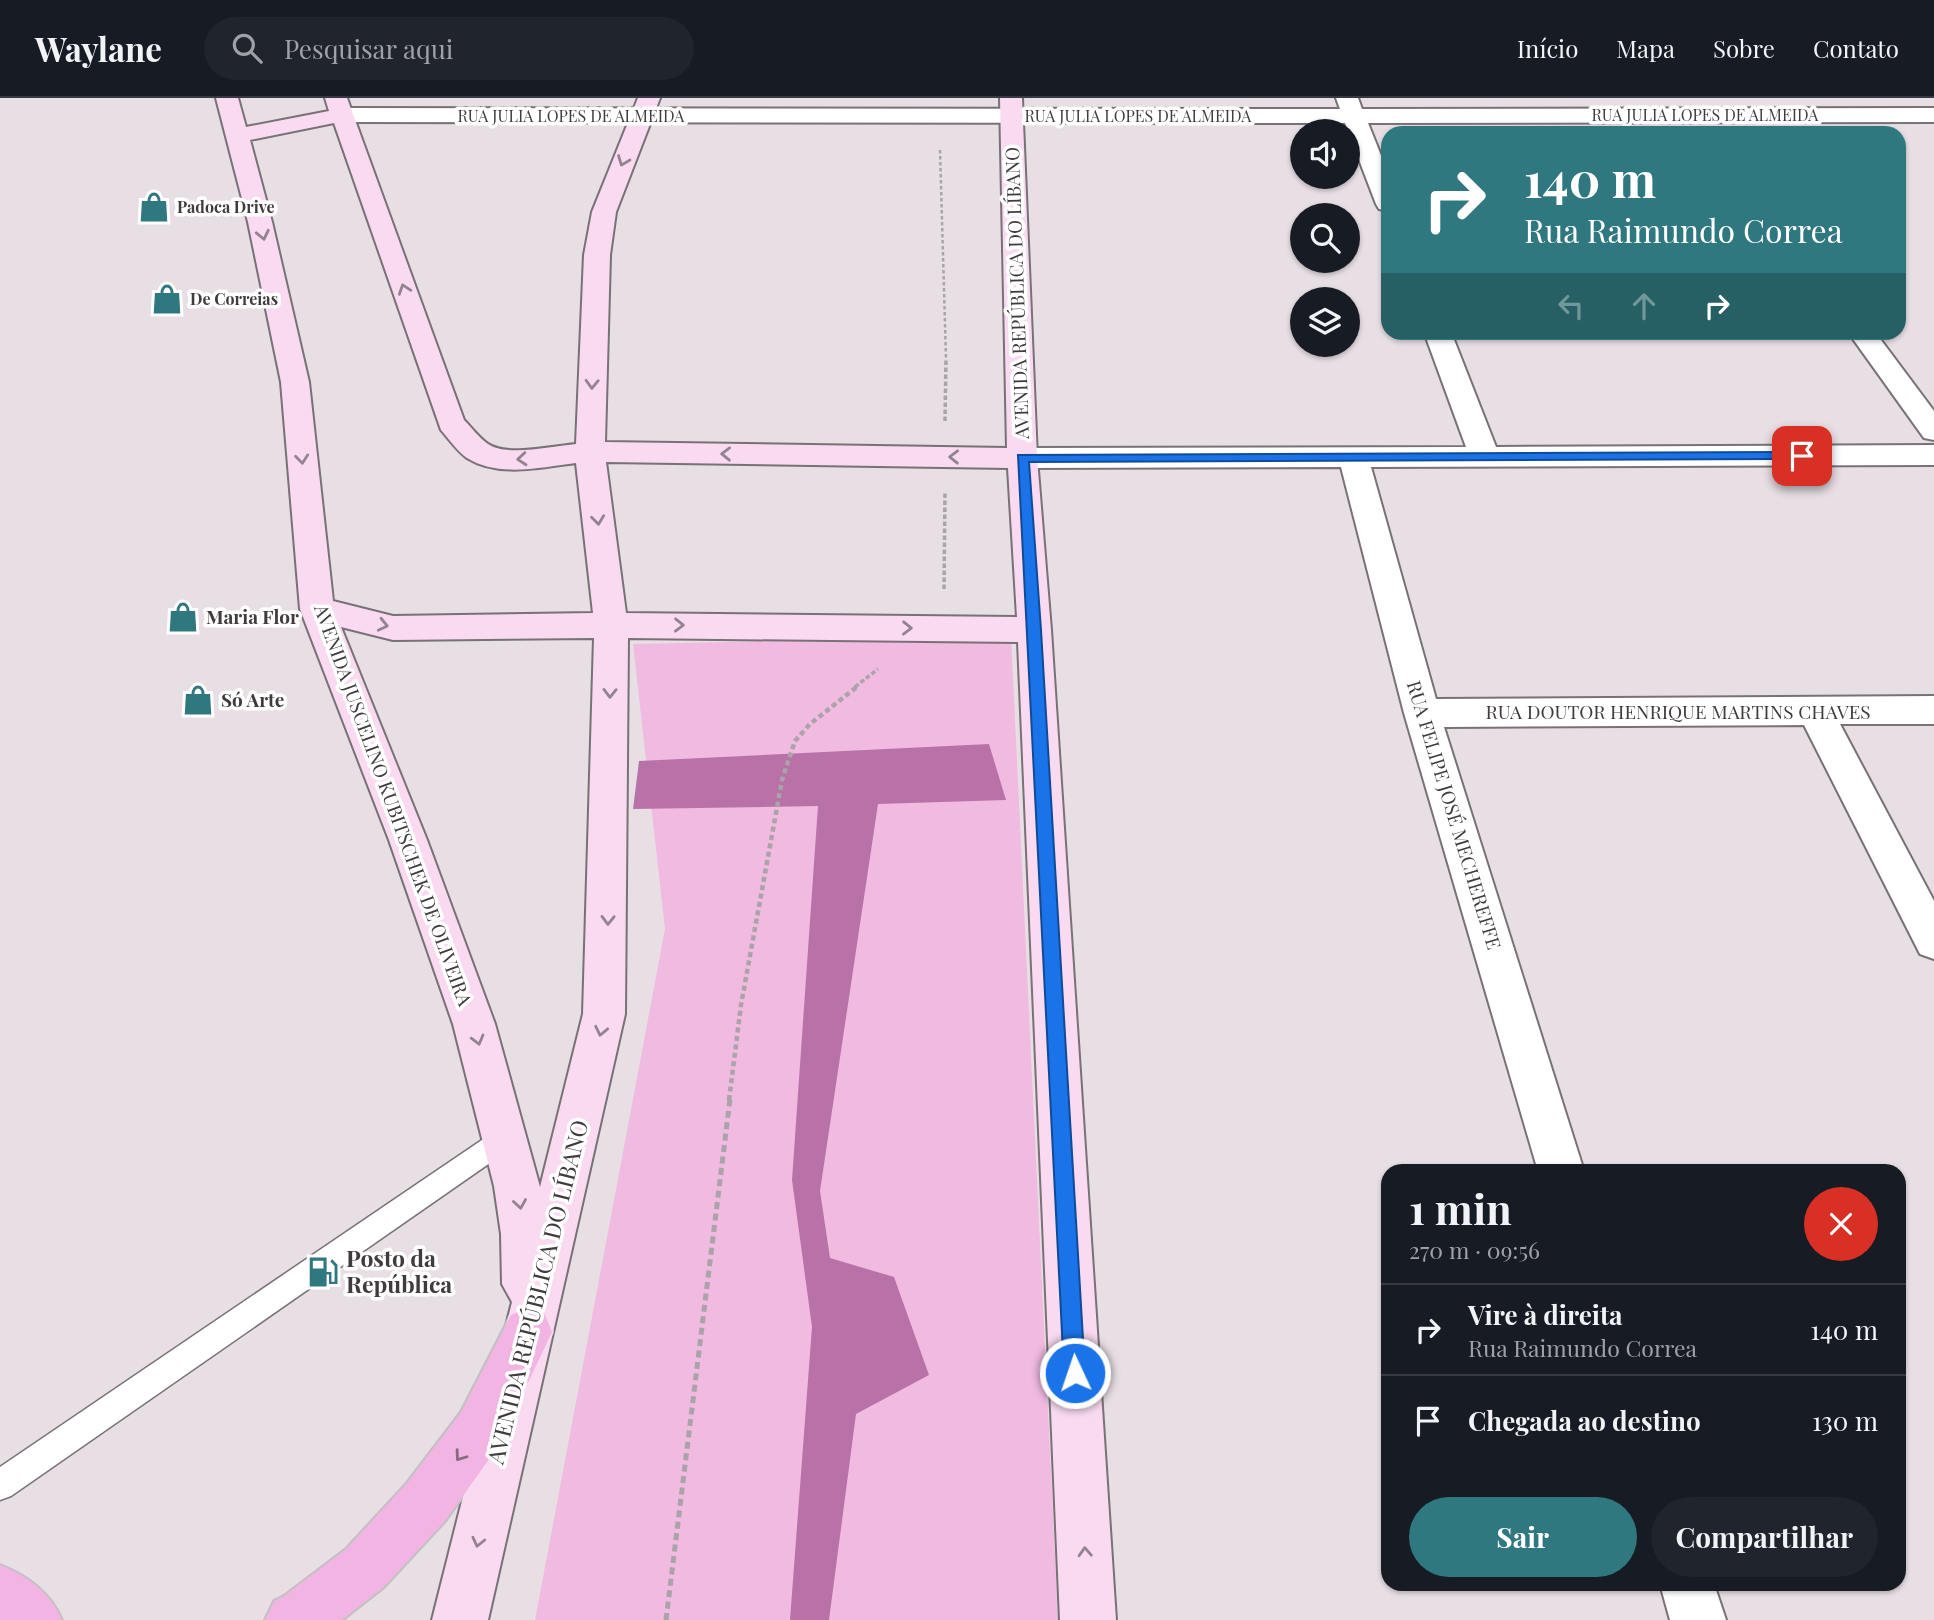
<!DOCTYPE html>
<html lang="pt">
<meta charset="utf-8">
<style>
body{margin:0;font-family:"Playfair Display",serif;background:#20242c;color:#f1f3f6;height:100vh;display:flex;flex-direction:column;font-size:26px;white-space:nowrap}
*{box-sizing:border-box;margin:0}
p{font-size:23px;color:#9ea1a6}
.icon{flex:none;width:38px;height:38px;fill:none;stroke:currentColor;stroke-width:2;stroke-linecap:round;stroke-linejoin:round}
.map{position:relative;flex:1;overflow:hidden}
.side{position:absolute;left:1381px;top:1066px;width:525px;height:427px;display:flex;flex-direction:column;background:#171b24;border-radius:21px;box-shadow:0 2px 5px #0004}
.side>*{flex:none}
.top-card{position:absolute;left:1381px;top:28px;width:525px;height:214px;border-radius:21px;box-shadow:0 2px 5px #0004;background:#30787f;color:#fff;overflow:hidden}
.fabs{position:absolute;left:1290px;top:21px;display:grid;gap:14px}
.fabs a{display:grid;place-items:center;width:70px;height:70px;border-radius:50%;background:#171b24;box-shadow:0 2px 5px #0004;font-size:35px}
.pin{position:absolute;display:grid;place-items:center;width:60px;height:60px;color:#fff;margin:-30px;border-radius:14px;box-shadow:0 4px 10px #0006}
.me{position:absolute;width:77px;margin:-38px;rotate:357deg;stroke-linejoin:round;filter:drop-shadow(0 0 5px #0008)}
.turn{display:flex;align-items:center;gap:24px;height:147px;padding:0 28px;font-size:32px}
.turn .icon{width:91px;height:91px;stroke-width:2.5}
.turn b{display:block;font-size:49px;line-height:60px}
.lanes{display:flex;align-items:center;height:66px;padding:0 28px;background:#0003;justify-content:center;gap:35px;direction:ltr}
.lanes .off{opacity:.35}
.round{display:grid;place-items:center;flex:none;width:74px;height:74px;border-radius:37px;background:#20242c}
.overview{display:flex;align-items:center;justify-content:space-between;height:119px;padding:0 28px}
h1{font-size:42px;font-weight:700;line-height:52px}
.cta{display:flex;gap:14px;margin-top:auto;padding:14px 28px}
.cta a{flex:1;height:80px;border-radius:42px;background:#30787f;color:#fff;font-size:28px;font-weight:700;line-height:80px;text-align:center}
.cta a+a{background:#20242c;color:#f1f3f6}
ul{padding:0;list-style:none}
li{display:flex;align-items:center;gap:21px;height:91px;padding:0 28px;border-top:2px solid #363941}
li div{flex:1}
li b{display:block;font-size:26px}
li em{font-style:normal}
header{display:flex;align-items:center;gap:42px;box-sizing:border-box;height:98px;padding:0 35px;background:#171b24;border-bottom:2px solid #363941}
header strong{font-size:33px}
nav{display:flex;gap:38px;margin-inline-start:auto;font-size:24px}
.search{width:490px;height:63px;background:#20242c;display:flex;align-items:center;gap:18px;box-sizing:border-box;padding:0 24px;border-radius:38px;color:#9ea1a6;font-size:26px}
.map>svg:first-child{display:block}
.green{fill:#f0bae1}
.water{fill:#b972a8}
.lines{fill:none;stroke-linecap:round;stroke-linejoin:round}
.lane-casing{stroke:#787176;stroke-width:3}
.street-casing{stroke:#787176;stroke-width:4}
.secondary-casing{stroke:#787176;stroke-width:4}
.primary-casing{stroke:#c2c0c1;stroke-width:4}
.path-far3{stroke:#aaa3a8;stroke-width:2.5;stroke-dasharray:3.5 2.5;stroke-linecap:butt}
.path-far2{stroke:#aaa3a8;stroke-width:3.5;stroke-dasharray:4.5 2.5;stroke-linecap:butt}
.path-far1{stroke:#aaa3a8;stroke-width:4.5;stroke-dasharray:5 3.5;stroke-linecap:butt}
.path{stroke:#aaa3a8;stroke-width:5;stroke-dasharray:7 4.5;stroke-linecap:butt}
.lane{fill:#fff;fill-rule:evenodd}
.street{fill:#fff;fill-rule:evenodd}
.secondary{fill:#f9daf1;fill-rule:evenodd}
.primary{fill:#f2b4e3;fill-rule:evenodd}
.oneway{stroke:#93838f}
.oneway2{stroke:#876b80}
.route{fill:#1a73e8;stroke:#114b97;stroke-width:2}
.labels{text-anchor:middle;stroke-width:7;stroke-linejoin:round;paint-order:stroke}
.far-street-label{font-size:16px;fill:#3f3b3e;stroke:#fff}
.far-poi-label{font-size:16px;font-weight:bold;fill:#3f3b3e;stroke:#fff;text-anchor:start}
.street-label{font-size:19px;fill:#3f3b3e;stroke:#fff}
.poi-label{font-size:19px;font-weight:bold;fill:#3f3b3e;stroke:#fff;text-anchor:start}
.near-poi-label{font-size:23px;font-weight:bold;fill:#3f3b3e;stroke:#fff;text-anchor:start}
.near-street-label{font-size:23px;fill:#3f3b3e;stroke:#fff}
</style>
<header>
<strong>Waylane</strong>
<div class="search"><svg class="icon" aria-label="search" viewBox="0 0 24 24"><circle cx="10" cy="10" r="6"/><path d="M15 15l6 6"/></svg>Pesquisar aqui</div>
<nav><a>Início</a><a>Mapa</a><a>Sobre</a><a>Contato</a></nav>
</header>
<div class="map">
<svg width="1934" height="1522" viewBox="0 0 1934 1522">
<rect width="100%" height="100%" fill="#e8dfe5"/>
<!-- green -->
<path class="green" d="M1011,538L1058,1522H535L665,831L633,546Z"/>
<!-- water -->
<path class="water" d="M989,646L1006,702L878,706L820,1093L830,1160L894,1179L929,1277L856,1316L829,1522H790L812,1229L792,1082L818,708L633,711L639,663Z"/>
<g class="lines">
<!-- lane casing -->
<g class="lane-casing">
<path id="lane" d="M504,1027L513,1031L517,1040L513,1049L11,1398L0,1402V1369Z"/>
</g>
<!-- street casing -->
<g class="street-casing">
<g id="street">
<path d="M1336,0H1358L1362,11L1934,10V24L1368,25L1388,75V113L1379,111L1376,106L1345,25L343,24L335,22L332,17L335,12L343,10L1340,11Z"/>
<path d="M1424,234H1451L1496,349L1934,347V367L1371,369L1436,601L1934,598V626H1840L1934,803V861L1920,856L1804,627L1444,629L1584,1073H1538L1404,615L1341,369L1022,370L1011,367L1007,360L1011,353L1022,350L1466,349Z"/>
<path d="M1848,234H1875L1934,313V342L1924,340Z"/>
<path d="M1660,1486H1714L1726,1522H1670Z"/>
</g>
</g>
<!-- secondary casing -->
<g class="secondary-casing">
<path id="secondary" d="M216,0H238L246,29L329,13L325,0H347L464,322C471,329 479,340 488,346C507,359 553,348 576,346L584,157L592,114L638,0H660L616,114L610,157L605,344L1007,350L1000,0H1022L1037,360L1051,532L1116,1522H1060L1018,544L628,540L625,916L488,1522H432L512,1204L502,1186L501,1136L494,1088L453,926L389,742L300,511L281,284L248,124ZM334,25L441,332C449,341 457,353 467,360C499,380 542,369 576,365L593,515L393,518L333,503L309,284L272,124L250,42ZM606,364L1008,370L1017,519L626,515ZM341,529L393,542L594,540L583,916L540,1089L495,926L427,742Z"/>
</g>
<!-- primary casing -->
<g class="primary-casing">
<g id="primary">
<path d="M528,1210L545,1217L552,1234L497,1350L445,1423L384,1489L342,1522H265L274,1503L284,1498L346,1451L407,1385L461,1314L511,1217Z"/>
<path d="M0,1467C28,1478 50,1494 62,1522H0Z"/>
</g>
</g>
<!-- path-far3 -->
<path class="path-far3" d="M940,52L946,261"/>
<!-- path-far2 -->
<g class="path-far2">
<path d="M945,323L946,260"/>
<path d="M944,491L945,395"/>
<path d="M855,589L878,571"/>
</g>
<!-- path-far1 -->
<path class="path-far1" d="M729,1002L741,907L782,682L795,643L810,626L858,588"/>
<!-- path -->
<path class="path" d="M666,1522L730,1001"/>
<!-- lane -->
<use href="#lane" class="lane"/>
<!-- street -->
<use href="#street" class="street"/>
<!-- secondary -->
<use href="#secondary" class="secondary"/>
<!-- primary -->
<use href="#primary" class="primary"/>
</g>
<!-- one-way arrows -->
<defs><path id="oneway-chevron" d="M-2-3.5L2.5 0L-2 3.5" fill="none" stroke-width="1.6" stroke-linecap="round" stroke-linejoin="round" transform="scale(1.75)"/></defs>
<g class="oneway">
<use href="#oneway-chevron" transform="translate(623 63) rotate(111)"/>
<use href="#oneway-chevron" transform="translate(263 137) rotate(78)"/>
<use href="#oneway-chevron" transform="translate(404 191) rotate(-109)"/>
<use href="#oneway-chevron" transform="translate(592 286) rotate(92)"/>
<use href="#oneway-chevron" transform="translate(726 356) rotate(-179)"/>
<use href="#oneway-chevron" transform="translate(954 359) rotate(-179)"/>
<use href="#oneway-chevron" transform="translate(302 361) rotate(84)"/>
<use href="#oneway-chevron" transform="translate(522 361) rotate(175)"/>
<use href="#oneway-chevron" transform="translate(598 422) rotate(83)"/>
<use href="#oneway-chevron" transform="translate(383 527) rotate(13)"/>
<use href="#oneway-chevron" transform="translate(679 527) rotate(1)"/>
<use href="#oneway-chevron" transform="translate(907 530) rotate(1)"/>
<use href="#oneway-chevron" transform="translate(610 595) rotate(91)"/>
<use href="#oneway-chevron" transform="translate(608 822) rotate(91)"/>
<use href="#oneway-chevron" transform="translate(601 933) rotate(102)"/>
<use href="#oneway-chevron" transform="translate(478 942) rotate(75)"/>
<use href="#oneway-chevron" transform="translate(520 1106) rotate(81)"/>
<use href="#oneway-chevron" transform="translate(478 1444) rotate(103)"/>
<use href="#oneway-chevron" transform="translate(1085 1454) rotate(-93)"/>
</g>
<use class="oneway2" href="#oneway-chevron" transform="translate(460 1358) rotate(126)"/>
<!-- route -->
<path class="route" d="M1802,354L1806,355V361L1029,364L1041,532L1085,1275L1082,1282L1075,1285L1067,1282L1064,1275L1018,357Z"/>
<!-- icons -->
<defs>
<g id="shop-bare" transform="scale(2.415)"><path d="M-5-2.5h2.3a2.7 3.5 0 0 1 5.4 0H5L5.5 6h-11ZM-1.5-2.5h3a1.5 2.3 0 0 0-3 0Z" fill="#30787f" stroke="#fff" stroke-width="2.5" paint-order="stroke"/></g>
<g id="fuel-bare" transform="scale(2.415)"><path d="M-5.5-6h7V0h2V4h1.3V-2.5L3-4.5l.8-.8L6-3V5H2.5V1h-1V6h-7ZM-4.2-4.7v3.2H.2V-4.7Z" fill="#30787f" stroke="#fff" stroke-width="2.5" paint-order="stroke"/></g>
</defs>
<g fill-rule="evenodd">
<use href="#shop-bare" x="154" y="109"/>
<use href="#shop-bare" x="167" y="201"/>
<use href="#shop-bare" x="183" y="519"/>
<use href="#shop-bare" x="198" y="602"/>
<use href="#fuel-bare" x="323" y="1174"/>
</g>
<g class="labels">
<!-- far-street labels -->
<g class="far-street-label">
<text x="1705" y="23">RUA JULIA LOPES DE ALMEIDA</text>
<text x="571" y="24">RUA JULIA LOPES DE ALMEIDA</text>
<text x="1138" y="24">RUA JULIA LOPES DE ALMEIDA</text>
</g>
<!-- far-poi labels -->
<g class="far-poi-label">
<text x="177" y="115">Padoca Drive</text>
<text x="190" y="207">De Correias</text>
</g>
<!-- street labels -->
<g class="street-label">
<text transform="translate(1017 195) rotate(-92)" y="7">AVENIDA REPÚBLICA DO LÍBANO</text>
<text x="1678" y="621">RUA DOUTOR HENRIQUE MARTINS CHAVES</text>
<text transform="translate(393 707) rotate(70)" y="7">AVENIDA JUSCELINO KUBITSCHEK DE OLIVEIRA</text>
<text transform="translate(1454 717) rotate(73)" y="7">RUA FELIPE JOSÉ MECHEREFFE</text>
</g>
<!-- poi labels -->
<g class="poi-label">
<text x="206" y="526">Maria Flor</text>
<text x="221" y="609">Só Arte</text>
</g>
<!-- near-poi labels -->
<g class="near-poi-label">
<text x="346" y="1169">Posto da<tspan x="346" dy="26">República</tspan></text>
</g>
<!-- near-street labels -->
<g class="near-street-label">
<text transform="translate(538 1194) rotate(-76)" y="8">AVENIDA REPÚBLICA DO LÍBANO</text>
</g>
</g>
</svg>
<div class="fabs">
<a><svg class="icon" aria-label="sound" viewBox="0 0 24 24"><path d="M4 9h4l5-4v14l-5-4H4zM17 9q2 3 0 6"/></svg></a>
<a><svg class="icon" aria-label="search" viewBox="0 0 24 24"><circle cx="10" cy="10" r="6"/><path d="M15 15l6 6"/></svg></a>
<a><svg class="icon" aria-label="layers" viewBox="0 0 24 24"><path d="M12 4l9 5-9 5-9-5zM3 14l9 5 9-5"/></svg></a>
</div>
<div class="pin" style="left:1802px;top:358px;background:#d93025"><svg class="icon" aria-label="arrive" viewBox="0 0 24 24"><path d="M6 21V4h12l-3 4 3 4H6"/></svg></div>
<svg class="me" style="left:1075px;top:1275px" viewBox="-20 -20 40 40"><circle r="17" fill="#1a73e8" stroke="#fff" stroke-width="3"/><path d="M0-11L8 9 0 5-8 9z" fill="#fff"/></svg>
<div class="top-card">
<div class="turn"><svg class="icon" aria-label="right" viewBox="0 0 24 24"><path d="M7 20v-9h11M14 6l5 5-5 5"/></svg><div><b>140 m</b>Rua Raimundo Correa</div></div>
<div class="lanes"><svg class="icon off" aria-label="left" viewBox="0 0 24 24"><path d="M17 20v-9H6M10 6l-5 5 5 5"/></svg><svg class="icon off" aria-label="ahead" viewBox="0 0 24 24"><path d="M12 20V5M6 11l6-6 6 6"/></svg><svg class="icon" aria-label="right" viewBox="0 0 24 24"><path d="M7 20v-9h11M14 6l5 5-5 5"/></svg></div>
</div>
<section class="side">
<div class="overview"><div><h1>1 min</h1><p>270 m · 09:56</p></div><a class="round" style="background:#d93025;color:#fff"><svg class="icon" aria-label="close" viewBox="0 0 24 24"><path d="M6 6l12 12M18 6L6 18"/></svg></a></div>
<ul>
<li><svg class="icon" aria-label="right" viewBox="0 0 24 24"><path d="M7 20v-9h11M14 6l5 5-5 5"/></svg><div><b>Vire à direita</b><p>Rua Raimundo Correa</p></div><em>140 m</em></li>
<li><svg class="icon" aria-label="arrive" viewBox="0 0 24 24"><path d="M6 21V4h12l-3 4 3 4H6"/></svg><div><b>Chegada ao destino</b></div><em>130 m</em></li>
</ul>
<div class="cta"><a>Sair</a><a>Compartilhar</a></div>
</section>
</div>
